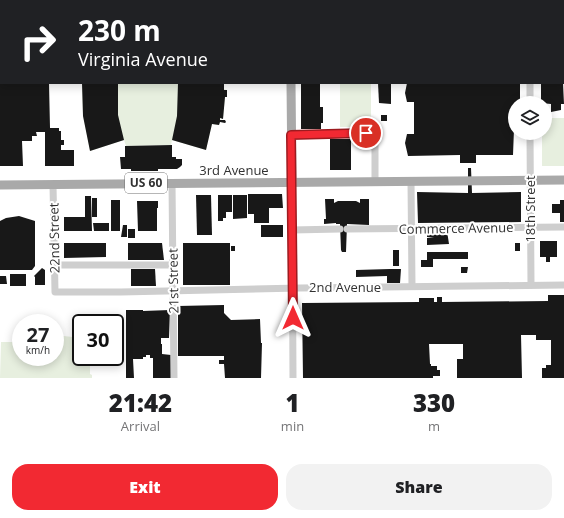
<!DOCTYPE html>
<style>
body{margin:0;font-family:"Open Sans",sans-serif;background:#f2f2f2;color:#202124;height:100vh;display:flex;flex-direction:column;font-size:15px;white-space:nowrap}
*{box-sizing:border-box;margin:0}
p{font-size:13px;color:#757577}
.icon{flex:none;width:22px;height:22px;fill:none;stroke:currentColor;stroke-width:2;stroke-linecap:round;stroke-linejoin:round}
.map{position:relative;height:378px;overflow:hidden}
.panel{display:flex;flex-direction:column;background:#fff;flex:1}
.panel>*{flex:none}
.top-card{position:absolute;left:0px;top:0px;width:564px;height:84px;box-shadow:0 2px 10px #0003;background:#202124;color:#fff;overflow:hidden}
.fabs{position:absolute;left:508px;top:96px;display:grid;gap:8px}
.fabs a{display:grid;place-items:center;width:44px;height:44px;border-radius:50%;background:#fff;box-shadow:0 2px 10px #0003;font-size:20px}
.speed{position:absolute;left:12px;top:314px;display:flex;gap:8px;font-size:20px;font-weight:700;text-align:center}
.speed>*{display:grid;place-content:center;width:52px;height:52px;border-radius:50%;background:#fff;box-shadow:0 2px 10px #0003;line-height:1}
.speed small{font-size:10px;font-weight:400}
.speed .limit{border:2px solid #111;border-radius:6px;background:#fff;color:#111}
.pin{position:absolute;display:grid;place-items:center;width:34px;height:34px;color:#fff;margin:-17px;border:2px solid #fff;border-radius:50%;box-shadow:0 1px 4px #0007}
.me{position:absolute;width:44px;margin:-22px;rotate:0deg;stroke-linejoin:round;filter:drop-shadow(0 0 3px #0008)}
.turn{display:flex;align-items:center;gap:14px;height:84px;padding:0 12px;font-size:18px}
.turn .icon{width:52px;height:52px;stroke-width:2.5}
.turn b{display:block;font-size:28px;line-height:34px}
.eta{display:flex;justify-content:space-evenly;align-items:center;height:68px;text-align:center}
.eta b{font-size:24px;font-weight:800;line-height:28px}
.action{display:flex;gap:8px;margin-top:auto;padding:8px 12px}
.action a{flex:1;height:46px;border-radius:16px;background:#f22932;color:#fff;font-size:16px;font-weight:800;line-height:46px;text-align:center}
.action a+a{background:#f2f2f2;color:#202124}
.map>svg:first-child{display:block}
.green{fill:#e7efdf}
.building{fill:#181818}
.lines{fill:none;stroke-linecap:round;stroke-linejoin:round}
.minor{stroke:#cecece;stroke-width:7}
.major{stroke:#a9a9a9;stroke-width:9}
.route-casing{stroke:#9d1b20;stroke-width:10}
.route{stroke:#f22932;stroke-width:7}
.labels{text-anchor:middle;stroke-width:4;stroke-linejoin:round;paint-order:stroke}
.shield{fill:#fff;stroke:#6f6f6f;stroke-width:1}
.shield-label{font-size:12px;font-weight:bold;fill:#313131}
.street-label{font-size:13px;fill:#313131;stroke:#fff}
</style>
<div class="map">
<svg width="564" height="378" viewBox="0 0 564 378">
<rect width="100%" height="100%" fill="#fff"/>
<!-- green -->
<g class="green">
<path d="M82,83H224V89L227,90V97H225L223,119L221,118L220,119L226,122H220L219,125L212,124L206,150L172,140L171,145L126,146L124,140L90,151L83,116Z"/>
<rect x="340" y="83" width="31" height="44"/>
<path d="M545,118H564V166H542V133H545Z"/>
<path d="M55,335L81,338V357H94L93,363H90V374L92,375V378H0L1,342H17L19,349L21,348V357H55Z"/>
</g>
<!-- building -->
<g class="building">
<path d="M0,83H49L50,128H59V131H61V140H64V145H61V150H74V166H45V132H36L37,136H32V141H22L23,166H0Z"/>
<path d="M82,83H118V115L124,140L90,151L83,116Z"/>
<path d="M178,83H224V90H227V97H225L223,119L220,118V120H225L226,122L225,123L220,122L219,125L212,124L206,150L172,140L177,116Z"/>
<path d="M301,83H320V107H323V123H321V129H301Z"/>
<path d="M378,83H391V104L379,103Z"/>
<path d="M407,83H520V103H515L513,155H476V163H460V155L408,156L405,143L407,134H414V102H407L405,93Z"/>
<path d="M541,83H563L564,104H561V110L551,112V104L541,103Z"/>
<rect x="381" y="115" width="6" height="6"/>
<rect x="330" y="139" width="21" height="31"/>
<path d="M172,145V157H176V159H182V165L180,167L177,169H158V171H131V169H121L120,157H125V146Z"/>
<path d="M468,168H471L472,193L521,192V222L418,223L417,192L468,193Z"/>
<path d="M248,194H282L283,208H269V223H254V214H248Z"/>
<path d="M196,195H211L212,235H197Z"/>
<path d="M218,195H232V212H226V218H223V221H218Z"/>
<path d="M233,195H247V218L233,219Z"/>
<path d="M85,196H91L92,231H64V217H85Z"/>
<rect x="92" y="198" width="5" height="19"/>
<path d="M325,199H334V203L338,201H356L360,203V199H369V225L347,224L346,252H342L341,250L340,224H336V223L324,224V219H326Z"/>
<rect x="111" y="200" width="9" height="31"/>
<path d="M560,200H564V222H560V213H552V204H560Z"/>
<path d="M137,201H158V208H157V231H138Z"/>
<path d="M19,216L35,221V266L32,270H0V221L6,218Z"/>
<path d="M93,223H109V231H94Z"/>
<path d="M123,225H127V237H121Z"/>
<rect x="261" y="225" width="22" height="12"/>
<rect x="128" y="229" width="7" height="9"/>
<path d="M427,231H447L449,244L427,245V238L434,237H427Z"/>
<path d="M540,241H557V257H550V262H546V257H540Z"/>
<path d="M64,243H106V257L64,258Z"/>
<path d="M128,243H162L164,260H128Z"/>
<rect x="183" y="243" width="47" height="42"/>
<rect x="515" y="243" width="5" height="8"/>
<rect x="231" y="246" width="4" height="5"/>
<rect x="393" y="250" width="6" height="16"/>
<path d="M427,252H468V259H433V267H421V260H427Z"/>
<path d="M461,267H468L467,273H461Z"/>
<path d="M42,268L45,270V285H35V277L34,276Z"/>
<path d="M131,269H155L156,286H131Z"/>
<path d="M390,269H401L400,283H387V276L356,277V270Z"/>
<rect x="10" y="274" width="16" height="12"/>
<path d="M0,276H6L7,284H0Z"/>
<path d="M548,295H564V378H542V368H546V365H551V340H536V335H521L522,378H457V359H463V344H429L430,364H431V366H437V370H440V376H433V378H303L302,303L419,302V298H434V302H437V297H442V302L548,301Z"/>
<path d="M224,305V313L231,320L260,319L261,343H262L261,378H225L224,364H219V360H224V356H178V306Z"/>
<path d="M126,310H143V311L170,310L169,338H161V344H162V354L171,355V378H153V358H150V355H146V357H143V359H133L134,378H126Z"/>
</g>
<g class="lines">
<!-- minor -->
<g class="minor">
<path d="M171,0V1"/>
<path d="M410,0V1"/>
<path d="M529,0V1"/>
<path d="M52,1V0"/>
<path d="M563,3H564"/>
<path d="M0,18H1"/>
<path d="M530,83V103"/>
<path d="M530,133L531,285"/>
<path d="M291,135L366,133L370,134L375,142V181"/>
<path d="M411,181L412,286"/>
<path d="M292,182L293,378"/>
<path d="M172,183L174,378"/>
<path d="M53,184L55,292H121L300,288L564,285"/>
<path d="M347,229L564,227"/>
<path d="M292,230L340,229"/>
<path d="M54,265H172"/>
</g>
<!-- major -->
<g class="major">
<path d="M290,0V1"/>
<path d="M291,83L292,182"/>
<path d="M0,185L564,180"/>
</g>
</g>
<g class="lines">
<!-- route casing -->
<g class="route-casing">
<path id="route" d="M293,318L291,135L366,133"/>
</g>
<!-- route -->
<use href="#route" class="route"/>
</g>
<g class="labels">
<!-- shield labels -->
<rect class="shield" x="125" y="173" width="42" height="20" rx="3"/>
<g class="shield-label">
<text x="146" y="187">US 60</text>
</g>
<!-- street labels -->
<g class="street-label">
<text x="234" y="175">3rd Avenue</text>
<text transform="translate(530 209) rotate(-90)" y="5">18th Street</text>
<text transform="translate(456 228) rotate(-1)" y="5">Commerce Avenue</text>
<text transform="translate(54 238) rotate(-91)" y="5">22nd Street</text>
<text transform="translate(173 281) rotate(-91)" y="5">21st Street</text>
<text x="345" y="292">2nd Avenue</text>
</g>
</g>
</svg>
<div class="fabs">
<a><svg class="icon" aria-label="layers" viewBox="0 0 24 24"><path d="M12 4l9 5-9 5-9-5zM3 14l9 5 9-5"/></svg></a>
</div>
<div class="speed"><div>27<small>km/h</small></div><div class="limit">30</div></div>
<div class="pin" style="left:366px;top:133px;background:#d93025"><svg class="icon" aria-label="arrive" viewBox="0 0 24 24"><path d="M6 21V4h12l-3 4 3 4H6"/></svg></div>
<svg class="me" style="left:293px;top:318px" viewBox="-20 -20 40 40"><path d="M0-17L14 15 0 8-14 15z" fill="#f22932" stroke="#fff" stroke-width="4"/></svg>
<div class="top-card">
<div class="turn"><svg class="icon" aria-label="right" viewBox="0 0 24 24"><path d="M7 20v-9h11M14 6l5 5-5 5"/></svg><div><b>230 m</b>Virginia Avenue</div></div>
</div>
</div>
<section class="panel">
<div class="eta">
<div><b>21:42</b><p>Arrival</p></div>
<div><b>1</b><p>min</p></div>
<div><b>330</b><p>m</p></div>
</div>
<div class="action"><a>Exit</a><a>Share</a></div>
</section>
